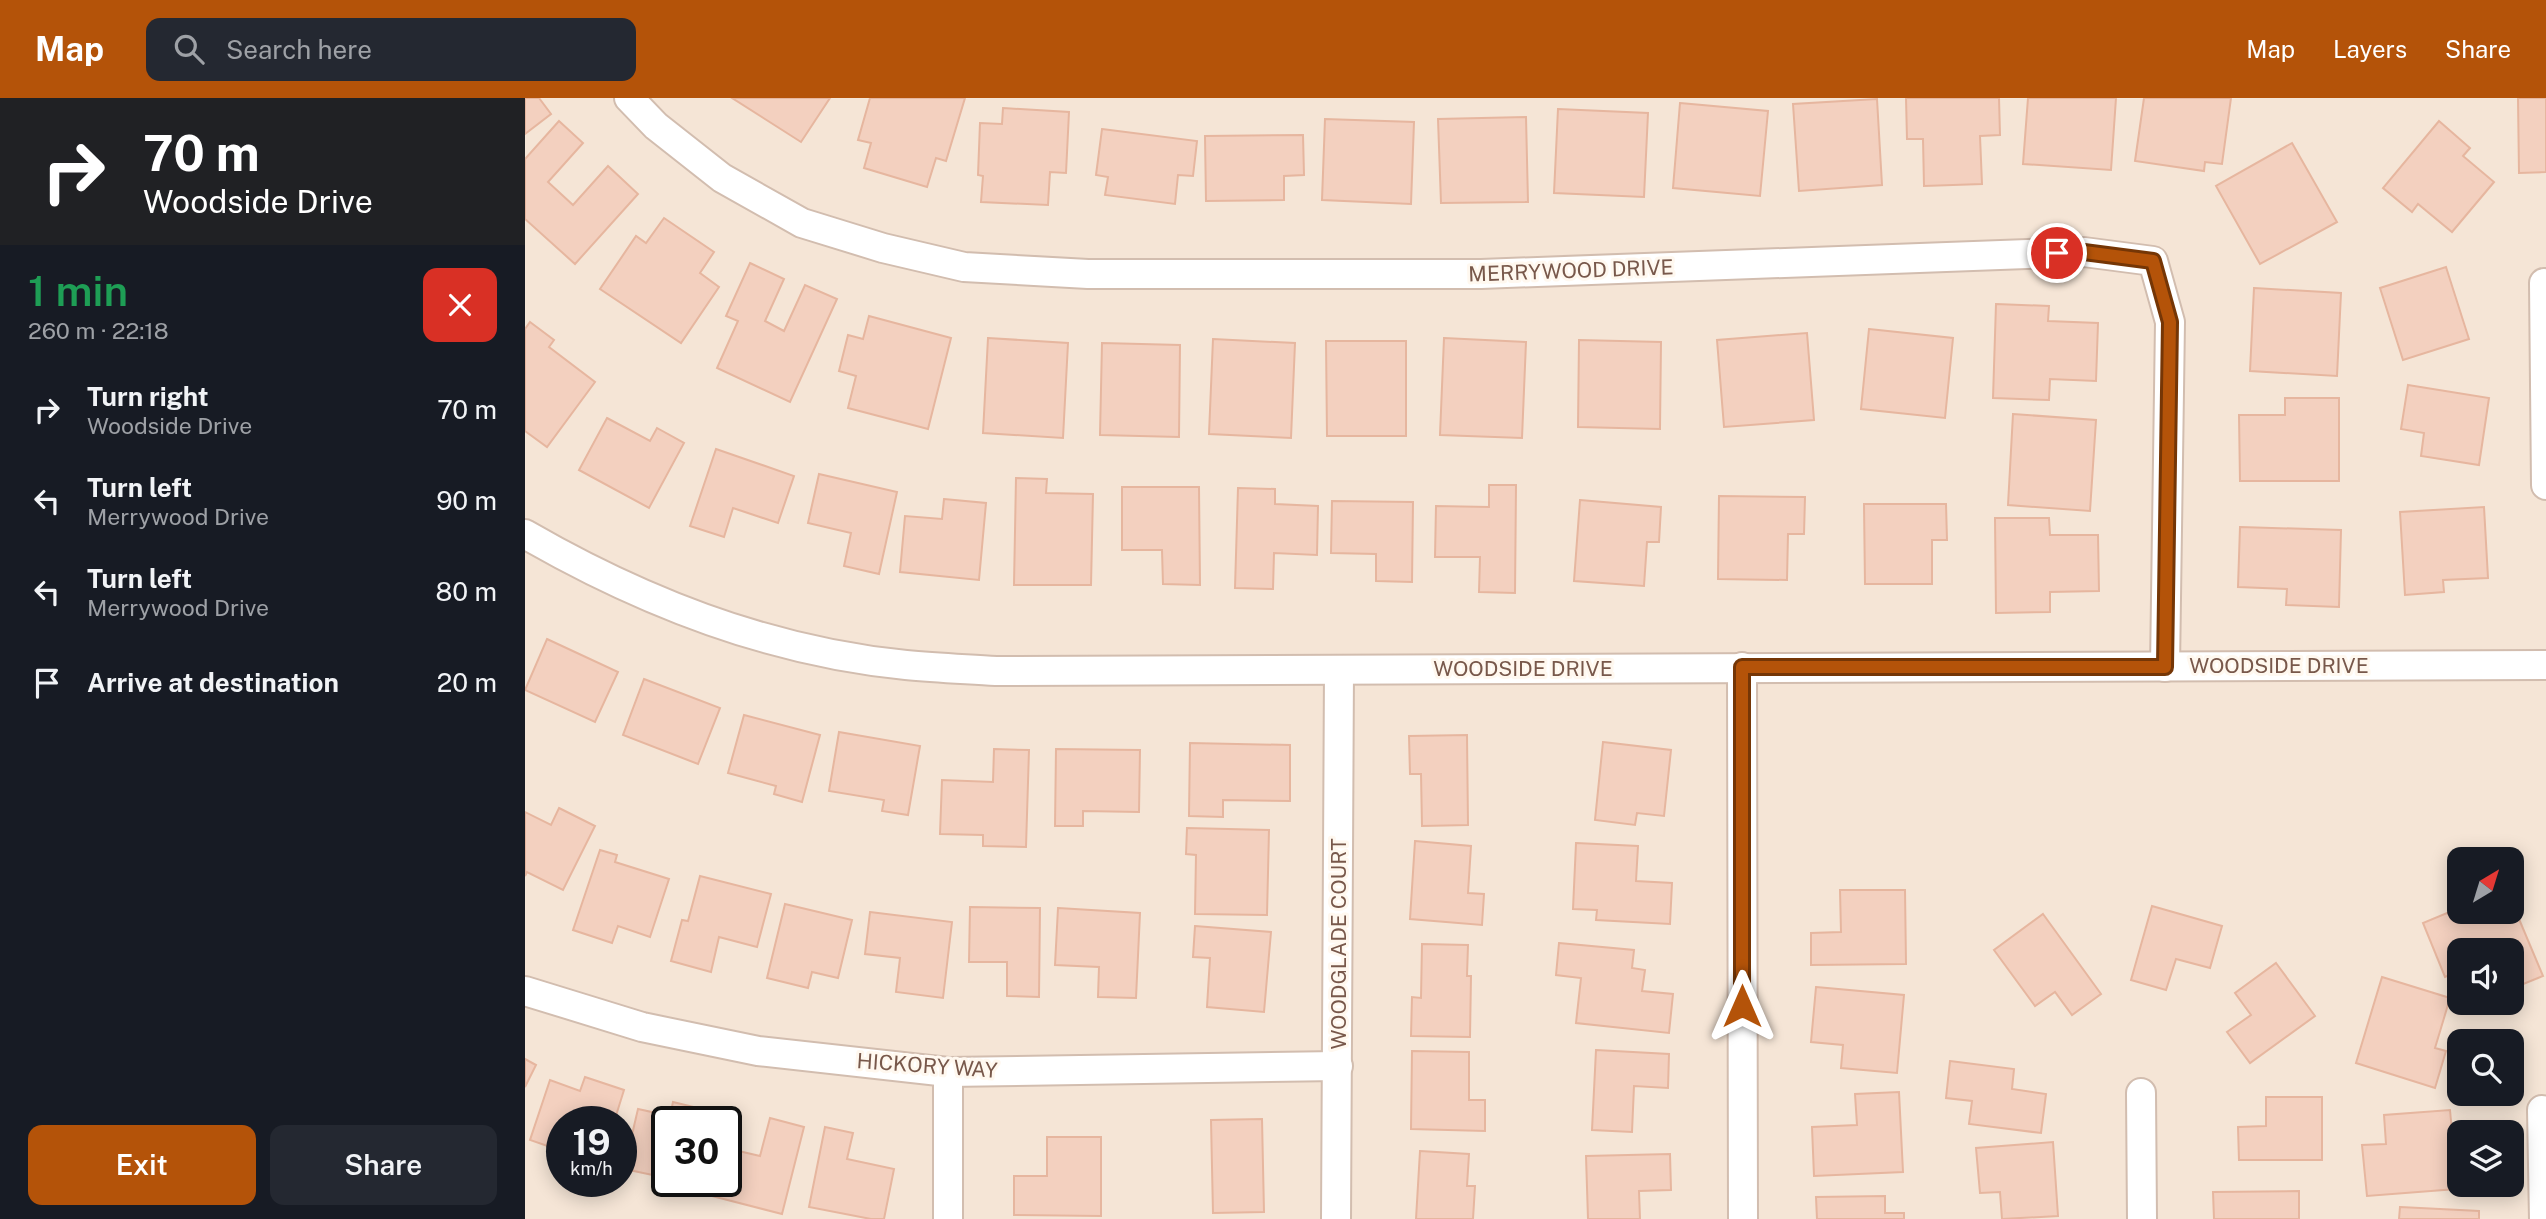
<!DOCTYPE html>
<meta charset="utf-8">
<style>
body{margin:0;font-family:"Public Sans",sans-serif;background:#242831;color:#f1f3f6;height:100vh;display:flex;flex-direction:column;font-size:26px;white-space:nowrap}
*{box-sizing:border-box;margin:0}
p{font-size:23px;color:#9ea1a6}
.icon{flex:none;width:38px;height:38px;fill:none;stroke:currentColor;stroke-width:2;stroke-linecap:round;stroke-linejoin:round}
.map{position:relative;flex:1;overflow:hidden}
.drawer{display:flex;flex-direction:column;background:#171b24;width:525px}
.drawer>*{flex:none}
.banner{background:#202124;color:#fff;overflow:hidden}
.needle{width:46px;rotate:38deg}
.controls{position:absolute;left:1922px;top:749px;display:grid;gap:14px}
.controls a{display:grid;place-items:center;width:77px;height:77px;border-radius:14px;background:#171b24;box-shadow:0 4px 18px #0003;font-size:35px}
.speed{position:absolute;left:21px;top:1008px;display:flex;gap:14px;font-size:35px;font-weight:700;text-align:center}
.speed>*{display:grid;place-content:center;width:91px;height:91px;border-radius:50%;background:#171b24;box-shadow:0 4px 18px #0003;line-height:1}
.speed small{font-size:18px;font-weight:400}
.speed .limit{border:4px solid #111;border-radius:10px;background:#fff;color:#111}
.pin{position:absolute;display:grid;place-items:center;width:60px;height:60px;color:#fff;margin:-30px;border:4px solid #fff;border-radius:50%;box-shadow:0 2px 7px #0007}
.me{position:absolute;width:77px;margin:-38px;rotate:0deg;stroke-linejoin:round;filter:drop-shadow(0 0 5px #0008)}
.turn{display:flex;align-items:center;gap:24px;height:147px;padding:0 28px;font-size:32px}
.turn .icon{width:91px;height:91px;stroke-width:2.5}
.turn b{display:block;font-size:49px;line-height:60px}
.round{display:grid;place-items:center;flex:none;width:74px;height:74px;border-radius:14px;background:#242831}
.summary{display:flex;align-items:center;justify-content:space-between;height:119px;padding:0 28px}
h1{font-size:42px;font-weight:600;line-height:52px;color:#1e9e55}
.action{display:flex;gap:14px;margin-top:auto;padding:14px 28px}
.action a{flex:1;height:80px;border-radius:14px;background:#b45309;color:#fff;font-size:28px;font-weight:600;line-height:80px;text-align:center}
.action a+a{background:#242831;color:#f1f3f6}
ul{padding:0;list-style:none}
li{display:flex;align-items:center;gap:21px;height:91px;padding:0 28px}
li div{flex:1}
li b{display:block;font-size:26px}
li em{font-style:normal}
header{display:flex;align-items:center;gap:42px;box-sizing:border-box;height:98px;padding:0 35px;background:#b45309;color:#fff}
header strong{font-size:33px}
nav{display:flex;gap:38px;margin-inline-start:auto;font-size:24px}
.search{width:490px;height:63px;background:#242831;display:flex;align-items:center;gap:18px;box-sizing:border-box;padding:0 24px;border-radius:14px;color:#9ea1a6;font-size:26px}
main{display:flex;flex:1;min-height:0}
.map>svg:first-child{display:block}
.residential{fill:#f5e5d6;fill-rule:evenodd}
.building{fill:#f3d0bf;stroke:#e6b69f;stroke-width:2}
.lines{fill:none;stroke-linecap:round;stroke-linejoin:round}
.minor-casing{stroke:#d2bdaf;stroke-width:32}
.minor{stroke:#fff;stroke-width:28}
.route-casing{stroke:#753606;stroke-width:18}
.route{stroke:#b45309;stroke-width:12}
.labels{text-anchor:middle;stroke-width:6;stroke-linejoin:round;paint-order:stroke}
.street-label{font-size:21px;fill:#78584b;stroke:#fff8ef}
</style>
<header>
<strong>Map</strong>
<div class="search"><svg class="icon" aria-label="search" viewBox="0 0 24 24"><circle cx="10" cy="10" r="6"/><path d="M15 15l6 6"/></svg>Search here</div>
<nav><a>Map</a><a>Layers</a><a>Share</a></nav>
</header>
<main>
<section class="drawer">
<div class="banner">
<div class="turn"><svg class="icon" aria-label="right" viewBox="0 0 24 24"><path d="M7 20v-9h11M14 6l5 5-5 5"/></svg><div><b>70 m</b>Woodside Drive</div></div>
</div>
<div class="summary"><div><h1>1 min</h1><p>260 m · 22:18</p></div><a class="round" style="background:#d93025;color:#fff"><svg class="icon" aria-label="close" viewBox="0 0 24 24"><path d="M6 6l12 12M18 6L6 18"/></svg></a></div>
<ul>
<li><svg class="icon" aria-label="right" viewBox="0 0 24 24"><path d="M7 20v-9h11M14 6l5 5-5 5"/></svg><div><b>Turn right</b><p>Woodside Drive</p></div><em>70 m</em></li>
<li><svg class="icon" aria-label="left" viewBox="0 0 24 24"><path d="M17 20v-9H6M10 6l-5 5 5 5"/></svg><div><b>Turn left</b><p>Merrywood Drive</p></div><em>90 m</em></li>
<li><svg class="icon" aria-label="left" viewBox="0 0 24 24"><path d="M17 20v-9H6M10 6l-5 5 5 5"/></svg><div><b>Turn left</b><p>Merrywood Drive</p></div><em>80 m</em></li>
<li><svg class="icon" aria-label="arrive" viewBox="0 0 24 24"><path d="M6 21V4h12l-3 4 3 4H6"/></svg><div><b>Arrive at destination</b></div><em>20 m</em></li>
</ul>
<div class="action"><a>Exit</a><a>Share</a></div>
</section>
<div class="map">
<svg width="2021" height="1121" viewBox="0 0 2021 1121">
<rect width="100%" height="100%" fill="#fdf3e8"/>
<!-- residential -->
<path class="residential" d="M0,0H2021V1121H0ZM1934,761H1986V814H1934ZM1934,852H1986V905H1934ZM1934,943H1986V996H1934ZM37,1024H96V1083H37ZM142,1024H201V1083H142ZM1934,1034H1986V1087H1934Z"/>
<!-- building -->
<g class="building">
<path d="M0,0H14L26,16L0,36Z"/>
<path d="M207,0H305L276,44Z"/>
<path d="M345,0H440L421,63L411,60L402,89L339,70L346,45L333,42Z"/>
<path d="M1381,0H1474L1475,37L1455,38L1457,86L1399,88L1398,41H1382Z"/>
<path d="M1503,0H1591L1586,72L1498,66Z"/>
<path d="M1619,0H1706L1697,66L1680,64L1679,73L1610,63Z"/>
<path d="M1993,0H2021V74L1994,75Z"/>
<path d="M1352,1L1357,87L1274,93L1268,6Z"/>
<path d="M1155,5L1243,13L1235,98L1148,90Z"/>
<path d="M478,10L544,14L541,75L525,74L523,107L456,104L458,78L453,77L455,25L477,26Z"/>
<path d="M1033,11L1123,15L1119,99L1029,95Z"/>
<path d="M1001,19L1003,104L916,105L913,21Z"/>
<path d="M800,21L889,24L886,106L797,102Z"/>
<path d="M34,23L58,45L23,84L48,107L83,68L113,96L50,166L0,121V61Z"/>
<path d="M1914,23L1945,50L1938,58L1969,84L1927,134L1893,106L1887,114L1858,90Z"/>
<path d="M577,31L672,43L668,78L653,77L650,106L580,97L583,79L571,77Z"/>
<path d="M778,37L779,77L759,78V102L681,103L680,38Z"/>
<path d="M1767,45L1812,124L1735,166L1691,88Z"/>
<path d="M139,120L189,154L175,175L194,189L156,245L75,191L111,138L121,145Z"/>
<path d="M225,165L259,181L240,223L259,233L280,187L312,201L265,304L192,270L213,223L201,218Z"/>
<path d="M1921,169L1944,241L1878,262L1855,190Z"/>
<path d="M1729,190L1816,195L1812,278L1725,273Z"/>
<path d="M1471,206L1524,208L1523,223L1573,225L1571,283L1525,281L1524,302L1468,300Z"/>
<path d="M344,218L426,240L403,331L323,310L331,278L314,273L323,237L338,241Z"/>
<path d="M5,224L29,242L24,249L70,284L22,349L0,333V231Z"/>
<path d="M1344,231L1428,240L1420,320L1336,311Z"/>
<path d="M1282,235L1289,322L1199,329L1192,242Z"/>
<path d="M463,240L543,245L538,340L458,335Z"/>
<path d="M919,240L1001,244L997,340L915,337Z"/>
<path d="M688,241L770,245L766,340L684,336Z"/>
<path d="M1054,242L1136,244L1135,331L1053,329Z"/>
<path d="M801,243H881V338H802Z"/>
<path d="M577,245L655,247L654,339L575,337Z"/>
<path d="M1883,287L1964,300L1954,367L1896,358L1899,335L1876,331Z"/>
<path d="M1760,300H1814V383H1715L1714,317H1760Z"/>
<path d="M1488,316L1571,322L1565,413L1483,407Z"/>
<path d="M82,320L125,343L132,330L159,345L124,410L54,372Z"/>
<path d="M191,351L269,378L253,425L208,410L199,439L165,428Z"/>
<path d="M294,376L372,394L354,476L319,468L326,435L283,425Z"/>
<path d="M491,380L522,381L521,395L568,396L566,487H489Z"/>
<path d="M964,387H991L990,495L954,494L955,459H910L911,408L964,409Z"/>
<path d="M597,389H674L675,487L638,486L637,452H597Z"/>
<path d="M713,390L750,391V406L793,408L792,457L749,455L748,491L710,490Z"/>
<path d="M1194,398L1280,399L1279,436H1263L1262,482L1193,481Z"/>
<path d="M419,401L461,405L454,482L375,474L380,418L417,421Z"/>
<path d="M1055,402L1136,409L1134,444H1122L1119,488L1049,483Z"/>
<path d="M807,403L888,404L887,484L851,483V456L806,455Z"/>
<path d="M1339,406H1421L1422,442H1407V486H1340Z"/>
<path d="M1959,409L1963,480L1918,482L1919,494L1880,497L1875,414Z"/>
<path d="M1470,420H1524L1525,437H1573L1574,493L1525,494V514L1471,515Z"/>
<path d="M1715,429L1816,432L1814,509L1761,507L1762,491L1713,489Z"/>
<path d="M22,541L93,574L70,624L0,592Z"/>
<path d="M119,581L195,610L173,666L98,637Z"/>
<path d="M219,617L295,637L277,704L249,696L251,688L203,675Z"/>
<path d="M314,634L395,648L383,717L357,713L359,702L304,693Z"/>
<path d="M942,637L943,727L897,728L896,676H885L884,638Z"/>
<path d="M1078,644L1146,652L1139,718L1112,715L1110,727L1070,722Z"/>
<path d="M665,645L765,647V703L698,702V719L664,718Z"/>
<path d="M469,651L504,652L501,749L458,748V737L415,736L417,682L468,684Z"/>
<path d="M531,651L615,652L614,714L558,713V728H530Z"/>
<path d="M34,710L70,728L38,792L2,774L0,778V714L26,727Z"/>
<path d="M662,730L744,732L742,817L670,816L671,757L661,756Z"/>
<path d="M890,743L946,748L943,795L959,796L957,827L885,821Z"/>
<path d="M1051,745L1113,748L1111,783L1147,785L1145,826L1071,822L1072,812L1048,811Z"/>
<path d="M75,752L92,757L90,764L144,781L125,839L93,828L87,845L48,832Z"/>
<path d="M175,778L246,796L232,849L194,839L186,874L146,863L157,822L163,823Z"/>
<path d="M1315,792H1380L1381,866L1286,867V835L1316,834Z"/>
<path d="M1986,802L2018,878L1986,891V852H1934V873L1920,879L1898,825L1934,810V814H1986Z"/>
<path d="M260,806L327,822L313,880L287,874L283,890L242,880Z"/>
<path d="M1627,808L1697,828L1685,870L1651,861L1641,892L1606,882Z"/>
<path d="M445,809L515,810L514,899L482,898V864H444Z"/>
<path d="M533,810L615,815L611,900L573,899L574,869L530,867Z"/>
<path d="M345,814L427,824L418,900L371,894L375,860L340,856Z"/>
<path d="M1518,816L1576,896L1547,917L1530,894L1510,908L1469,852Z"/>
<path d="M670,828L746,834L739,914L682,909L685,860L668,859Z"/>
<path d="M1034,845L1109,852L1107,870L1120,872L1117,893L1148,896L1144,935L1051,925L1056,880L1031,877Z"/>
<path d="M897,846L943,847L942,878H946L945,939L886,938L887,899L896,900Z"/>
<path d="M1751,865L1790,918L1725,965L1702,934L1726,917L1710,895Z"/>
<path d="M1857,879L1925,900L1910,950L1921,953L1910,990L1831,965Z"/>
<path d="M1291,889L1379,897L1372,975L1316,970L1318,947L1286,944Z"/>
<path d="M1071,952L1144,956L1143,990L1109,988L1107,1034L1067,1032Z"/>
<path d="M887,953L944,954V1002H960V1033L886,1031Z"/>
<path d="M0,961L11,967L0,989Z"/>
<path d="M1425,963L1489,971L1487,991L1521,996L1516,1035L1444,1026L1447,1003L1421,1000Z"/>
<path d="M60,979L99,992L89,1024H37V1053L5,1042L25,982L55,993Z"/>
<path d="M1374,994L1378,1074L1289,1078L1287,1029L1332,1027L1330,996Z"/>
<path d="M1741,999H1797V1062H1714L1713,1029L1741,1028Z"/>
<path d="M148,1004L189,1014L187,1024H142V1080L99,1071L113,1011L145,1018Z"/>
<path d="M1925,1012L1929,1056H1934V1087H1944V1090L1842,1098L1837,1047L1861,1046L1859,1017Z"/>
<path d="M245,1020L279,1029L257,1116L187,1098L191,1083H201V1050L235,1058Z"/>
<path d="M737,1021L739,1114L688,1115L686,1022Z"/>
<path d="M300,1029L328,1035L322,1061L369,1071L359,1121H346L284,1109Z"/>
<path d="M522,1039H576V1118L489,1117V1078H522Z"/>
<path d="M1528,1044L1533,1118L1477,1121L1475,1094L1455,1095L1451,1050Z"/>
<path d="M895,1053L944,1056L942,1088H950L948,1121H891Z"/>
<path d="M1145,1056L1146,1092L1114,1093L1115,1121H1063L1061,1058Z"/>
<path d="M1774,1093V1121H1689L1688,1094Z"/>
<path d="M1360,1098V1115H1379V1121H1292L1291,1099Z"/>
<path d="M1875,1109L1954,1113V1121H1874Z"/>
</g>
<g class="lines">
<!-- minor casing -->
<g class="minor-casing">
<g id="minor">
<path d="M104,0L131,28L197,80L277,125L358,150L439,169L563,176H956L1559,154L1628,163L1645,224L1640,569"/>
<path d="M2019,185L2021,387"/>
<path d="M0,436C116,503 246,554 381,567C411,570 441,571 471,573L2021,567"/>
<path d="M1217,569L1218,1121"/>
<path d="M0,893L117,929L233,953L423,974L813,968"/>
<path d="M423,974V1121"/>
<path d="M1616,995L1617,1121"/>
<path d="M2017,1012L2019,1121"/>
<path d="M811,1121L814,572"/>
</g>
</g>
<!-- minor -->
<use href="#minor" class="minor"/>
</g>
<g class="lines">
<!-- route casing -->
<g class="route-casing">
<path id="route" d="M1217,908V569H1640L1645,224L1628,163L1559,154L1532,155"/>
</g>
<!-- route -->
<use href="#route" class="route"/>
</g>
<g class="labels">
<!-- street labels -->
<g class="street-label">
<text transform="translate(1046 173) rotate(-2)" y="7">MERRYWOOD DRIVE</text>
<text x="1754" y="575">WOODSIDE DRIVE</text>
<text x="998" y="578">WOODSIDE DRIVE</text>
<text transform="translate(814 846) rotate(-90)" y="7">WOODGLADE COURT</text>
<text transform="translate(402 968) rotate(4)" y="7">HICKORY WAY</text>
</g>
</g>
</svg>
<div class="controls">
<a><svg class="needle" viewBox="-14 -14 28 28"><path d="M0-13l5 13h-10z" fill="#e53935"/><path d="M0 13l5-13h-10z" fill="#9ea1a6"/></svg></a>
<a><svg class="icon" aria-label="sound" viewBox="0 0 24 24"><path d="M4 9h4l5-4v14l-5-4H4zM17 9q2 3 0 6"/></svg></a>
<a><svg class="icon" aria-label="search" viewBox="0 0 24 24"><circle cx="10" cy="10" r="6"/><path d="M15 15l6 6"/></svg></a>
<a><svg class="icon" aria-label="layers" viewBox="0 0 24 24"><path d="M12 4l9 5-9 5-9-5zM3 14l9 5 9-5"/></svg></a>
</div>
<div class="speed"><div>19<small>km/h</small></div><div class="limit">30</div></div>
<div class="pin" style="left:1532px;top:155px;background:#d93025"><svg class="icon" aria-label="arrive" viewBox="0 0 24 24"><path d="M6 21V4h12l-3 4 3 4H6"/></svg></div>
<svg class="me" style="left:1217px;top:908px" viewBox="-20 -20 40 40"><path d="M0-17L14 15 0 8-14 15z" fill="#b45309" stroke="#fff" stroke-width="4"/></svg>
</div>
</main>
